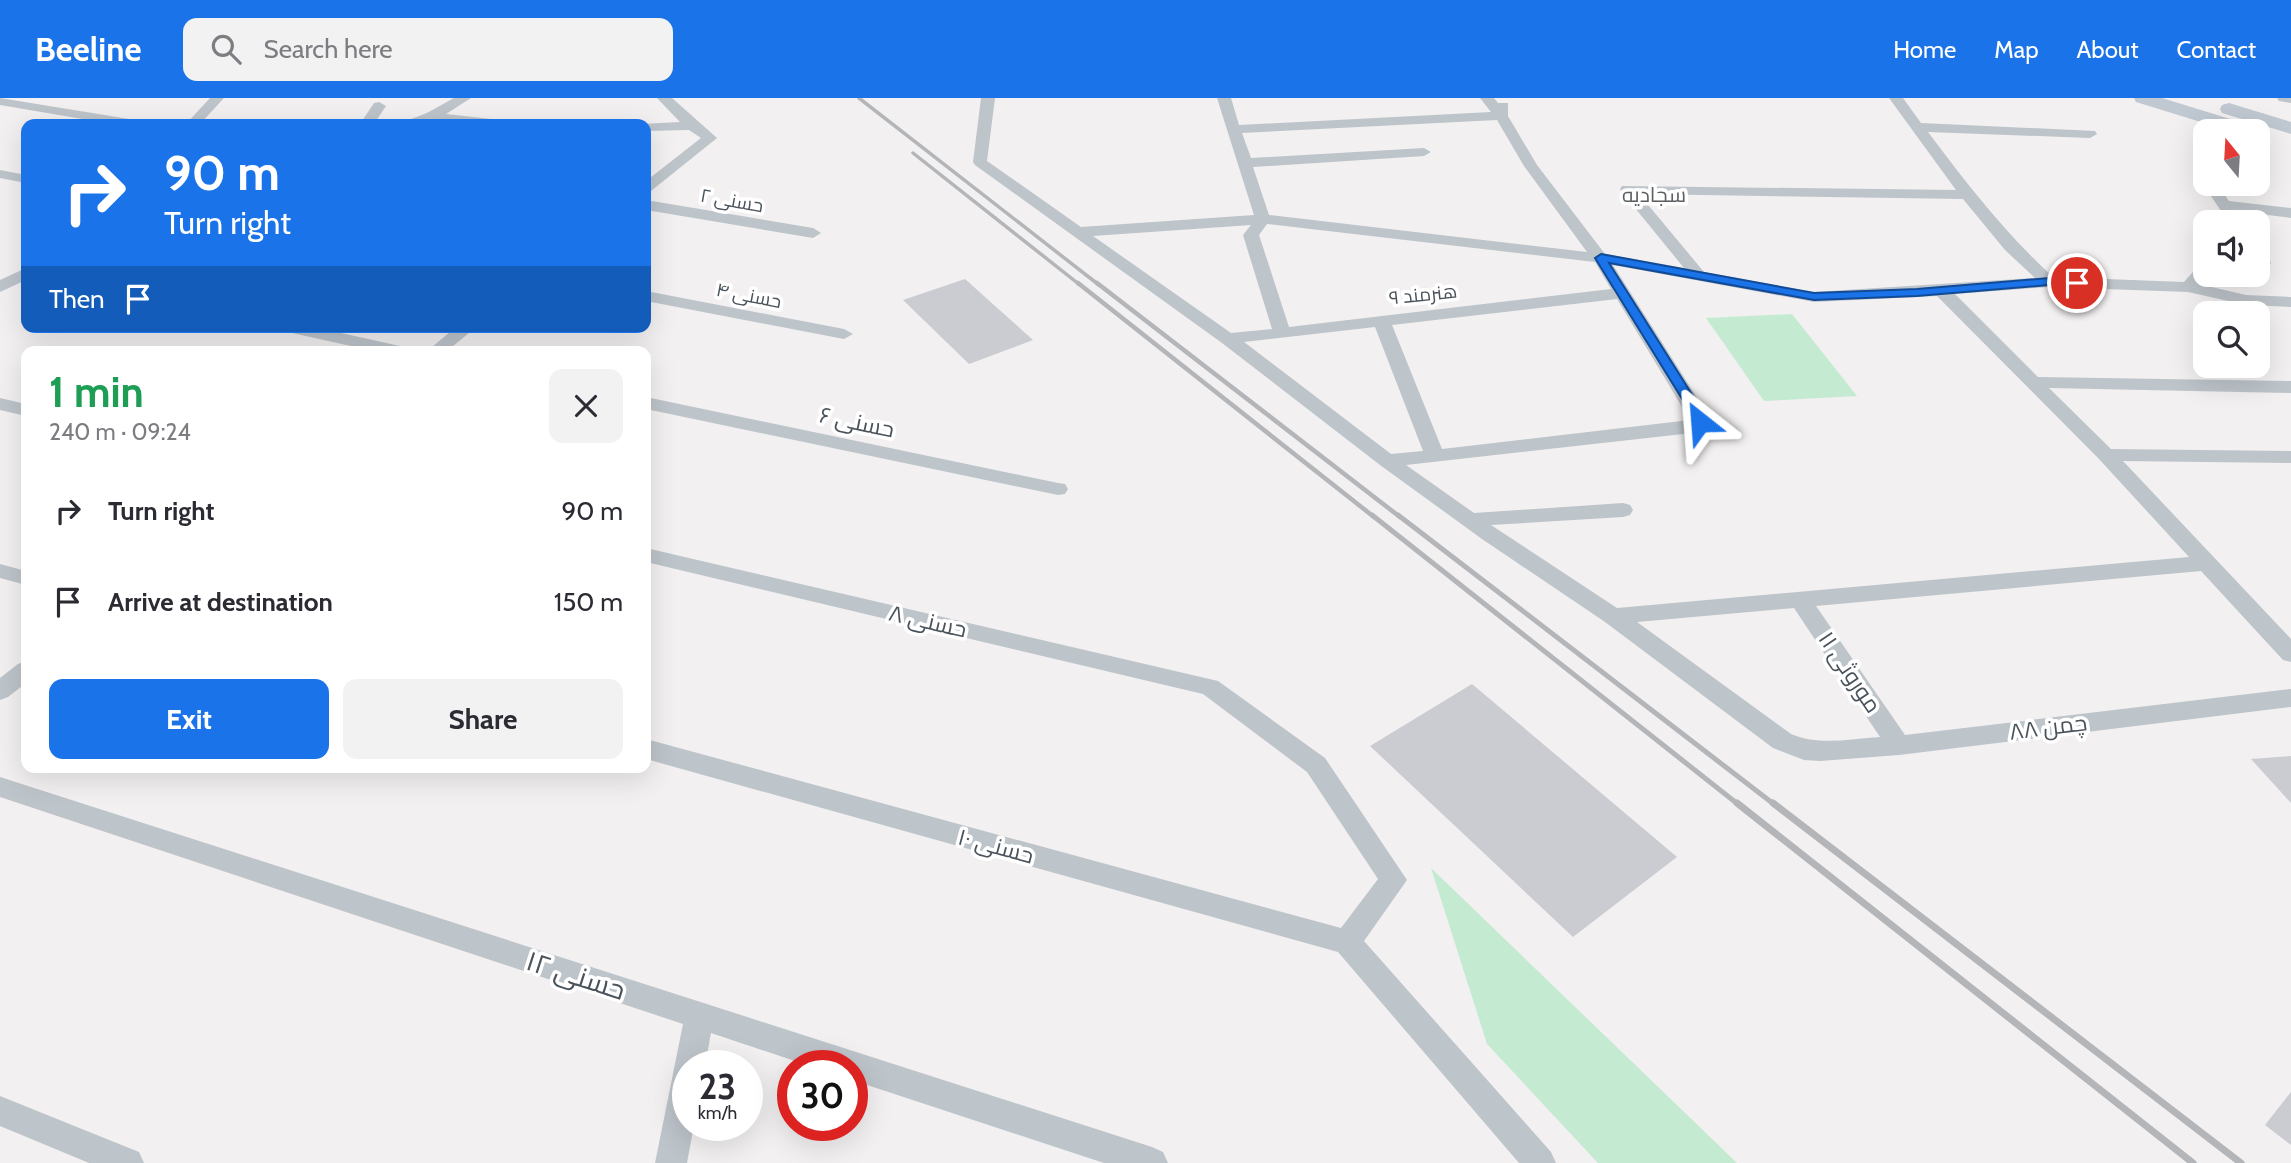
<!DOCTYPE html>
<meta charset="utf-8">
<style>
body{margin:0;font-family:Cabin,Cairo,sans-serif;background:#f2f2f3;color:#2b2b33;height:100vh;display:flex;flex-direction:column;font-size:26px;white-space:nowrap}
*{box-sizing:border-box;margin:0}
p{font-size:23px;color:#7c7c81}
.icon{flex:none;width:38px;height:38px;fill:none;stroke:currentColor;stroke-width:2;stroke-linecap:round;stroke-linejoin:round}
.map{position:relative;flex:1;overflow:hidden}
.sheet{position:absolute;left:21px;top:248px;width:630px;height:427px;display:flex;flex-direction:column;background:#fff;border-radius:14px;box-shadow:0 7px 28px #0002}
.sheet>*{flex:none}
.top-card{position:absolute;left:21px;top:21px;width:630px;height:214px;border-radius:14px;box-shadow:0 7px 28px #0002;background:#1a73e8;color:#fff;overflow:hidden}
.needle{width:46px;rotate:342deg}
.fabs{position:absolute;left:2193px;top:21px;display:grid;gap:14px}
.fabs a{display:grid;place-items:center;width:77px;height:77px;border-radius:14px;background:#fff;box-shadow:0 7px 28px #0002;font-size:35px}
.speed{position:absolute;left:672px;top:952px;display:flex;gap:14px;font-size:35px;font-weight:700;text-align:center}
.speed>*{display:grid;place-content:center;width:91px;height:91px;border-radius:50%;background:#fff;box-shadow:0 7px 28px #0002;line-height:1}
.speed small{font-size:18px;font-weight:400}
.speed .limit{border:10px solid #d22;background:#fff;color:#111}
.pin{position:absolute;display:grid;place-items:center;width:60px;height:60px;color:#fff;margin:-30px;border:4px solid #fff;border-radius:50%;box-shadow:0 2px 7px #0007}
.me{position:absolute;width:77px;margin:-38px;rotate:332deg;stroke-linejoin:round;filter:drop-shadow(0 0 5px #0008)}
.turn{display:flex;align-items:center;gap:24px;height:147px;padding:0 28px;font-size:32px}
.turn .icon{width:91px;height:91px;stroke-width:2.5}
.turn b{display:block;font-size:49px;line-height:60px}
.then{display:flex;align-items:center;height:66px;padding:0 28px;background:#0003;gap:14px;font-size:26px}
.round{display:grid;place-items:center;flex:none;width:74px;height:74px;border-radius:14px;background:#f2f2f3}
.overview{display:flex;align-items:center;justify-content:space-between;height:119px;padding:0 28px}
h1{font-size:42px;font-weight:700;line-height:52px;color:#1e9e55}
.button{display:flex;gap:14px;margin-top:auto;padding:14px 28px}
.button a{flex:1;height:80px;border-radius:14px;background:#1a73e8;color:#fff;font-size:28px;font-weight:700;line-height:80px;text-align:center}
.button a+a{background:#f2f2f3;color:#2b2b33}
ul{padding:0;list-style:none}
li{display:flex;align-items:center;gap:21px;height:91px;padding:0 28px}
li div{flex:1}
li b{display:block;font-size:26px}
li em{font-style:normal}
header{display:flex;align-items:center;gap:42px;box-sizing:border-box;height:98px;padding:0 35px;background:#1a73e8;color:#fff}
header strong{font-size:33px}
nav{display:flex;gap:38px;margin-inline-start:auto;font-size:24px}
.search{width:490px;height:63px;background:#f2f2f3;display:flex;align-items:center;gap:18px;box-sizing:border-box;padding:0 24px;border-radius:14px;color:#7c7c81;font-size:26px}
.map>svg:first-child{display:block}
.green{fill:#c4ead2}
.building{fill:#cbccd1}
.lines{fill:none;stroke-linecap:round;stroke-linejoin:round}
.minor{fill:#bdc4ca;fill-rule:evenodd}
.secondary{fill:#c0c8d1;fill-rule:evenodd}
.rail-far3{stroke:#b3b5b9;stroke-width:3.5}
.rail-far2{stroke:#b3b5b9;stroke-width:4.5}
.rail-far1{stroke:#b3b5b9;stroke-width:5}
.rail{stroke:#b3b5b9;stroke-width:7}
.route{fill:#1a73e8;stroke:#114b97;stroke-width:2}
.labels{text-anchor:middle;stroke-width:7;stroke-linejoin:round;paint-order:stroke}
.far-street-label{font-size:19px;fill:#4a535b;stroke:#fff}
.far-neighbourhood-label{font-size:21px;fill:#5d6063;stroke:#fff}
.street-label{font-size:23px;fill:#4a535b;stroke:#fff}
.near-street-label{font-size:28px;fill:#4a535b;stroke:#fff}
</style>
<header>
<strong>Beeline</strong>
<div class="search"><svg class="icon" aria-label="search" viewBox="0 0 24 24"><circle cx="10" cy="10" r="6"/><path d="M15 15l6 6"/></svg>Search here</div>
<nav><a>Home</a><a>Map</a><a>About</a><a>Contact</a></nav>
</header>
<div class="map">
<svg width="2291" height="1065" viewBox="0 0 2291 1065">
<rect width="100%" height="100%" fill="#f2f0f0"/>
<!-- green -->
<g class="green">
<path d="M1792,216L1857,298L1764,303L1706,220Z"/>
<path d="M1431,770L1737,1065H1598L1487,946Z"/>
</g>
<!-- building -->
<g class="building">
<path d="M965,181L1033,242L969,266L903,202Z"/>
<path d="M1472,586L1677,759L1573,839L1370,648Z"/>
<path d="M2291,658V705L2251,661Z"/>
<path d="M2291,994V1047L2265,1027Z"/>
</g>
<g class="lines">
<!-- minor -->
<g class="minor">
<path d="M0,0L135,22L142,26H112L0,7Z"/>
<path d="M210,0H224L200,26H186Z"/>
<path d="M454,0H471L446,16L500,22L507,26H467L433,22L419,26H398L427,15Z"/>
<path d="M657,0H672L717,40L651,93L646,94V83L701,40L689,32L646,33V26H641L680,24Z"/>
<path d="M981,0H995L987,63L1081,129L1254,117L1217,0H1231L1239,27L1491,14L1480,0H1494L1498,5H1508V18L1537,67L1605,156L1684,170L1622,94L1620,91L1622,88L1956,92L1889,0H1903L1921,25L2095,33L2097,36L2090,40L1928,34C1967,86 2005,135 2053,179L2184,184L2199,167L2205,165V177H2208L2199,186L2246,197L2291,199V209L2246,207L2188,194L2049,189L1955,196L2038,279L2291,283V295L2049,290L2111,351L2291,353V365L2123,363L2291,541V564L2283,562L2201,473L1816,508L1905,637L2291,591V609L1899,657L1820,663L1804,662L1773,650L1605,524L1482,441L1380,367L1222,245L975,67L973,64ZM1497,22L1524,68L1587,154L1269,117L1253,69L1424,58L1431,54L1424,50L1251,60L1242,35ZM1639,96L1963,101L2005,152L2035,180L1814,194L1704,174ZM1267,126L1595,164L1611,191L1289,229L1259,137ZM1251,127L1243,137L1272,231L1231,235L1093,138ZM1613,167L1814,204L1937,198L2099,361L2189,459L1617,510L1491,427L1623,419L1630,417L1633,412L1630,407L1623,405L1474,415L1406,367L1692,335L1699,333L1710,324L1708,317ZM1617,201L1690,322L1442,351L1392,227ZM1375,229L1423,353L1391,356L1244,244ZM1794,510L1880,639C1850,641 1819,648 1791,636L1637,524Z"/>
<path d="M2277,0H2291V5L2279,3Z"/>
<path d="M379,4L386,8L374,26H360L374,5Z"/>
<path d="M0,72L26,77V85L0,80Z"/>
<path d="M2205,83V86H2217L2229,103L2291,110V120L2236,113L2240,119L2237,122H2227L2203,86Z"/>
<path d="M646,102L813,130L821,135L813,140L646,112Z"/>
<path d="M2258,150L2264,152L2271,165L2269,168L2258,171Z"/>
<path d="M26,170V182L0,194V182Z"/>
<path d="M646,193L844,231L853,236L844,241L646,203Z"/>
<path d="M280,229H314L409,250L412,254H378L283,233Z"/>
<path d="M456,229H476L446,254H426Z"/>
<path d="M646,299L1058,385L1065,386L1068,391L1065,396L1058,397L646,311Z"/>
<path d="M0,300L26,306V318L0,312Z"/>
<path d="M646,450L1218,583L1325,660L1407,782L1364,843L1551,1054L1556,1065H1519L1338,854L646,661V641L1341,830L1378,781L1307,674L1203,596L646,464Z"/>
<path d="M0,466L26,473V487L0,480Z"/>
<path d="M26,563V585L8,599L0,602V580L18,566Z"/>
<path d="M0,679L1152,1049L1163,1054L1168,1065H1104L852,982V968H810L711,935L705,968H688V1027H694L687,1065H655L683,926L0,699Z"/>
<path d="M0,998L139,1054L144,1065H89L0,1028Z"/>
</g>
<!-- secondary -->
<g class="secondary">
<path d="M2134,0H2162L2256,29L2259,33H2230L2136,4Z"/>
<path d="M2229,5L2291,24V36L2222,15L2220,11L2222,7Z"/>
</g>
<!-- rail-far3 -->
<g class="rail-far3">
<path d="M859,0L1099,187"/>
<path d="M913,55L1080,187"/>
</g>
<!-- rail-far2 -->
<g class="rail-far2">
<path d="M1078,185L1374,419"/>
<path d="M1097,185L1400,419"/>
</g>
<!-- rail-far1 -->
<g class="rail-far1">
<path d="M1372,417L1739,707"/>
<path d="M1398,417L1775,707"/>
</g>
<!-- rail -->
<g class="rail">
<path d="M1737,705L2193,1065"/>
<path d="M1773,705L2241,1065"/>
</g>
</g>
<!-- route -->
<path class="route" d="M1601,156L1814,195L1917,191L2049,180L2077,181L2083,185L2077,188L2049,187L1917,198L1814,202L1609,165L1705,317L1707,324L1700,328L1694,324L1692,317L1595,160Z"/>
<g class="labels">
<!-- far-street labels -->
<g class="far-street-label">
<text transform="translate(732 102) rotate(10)" y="7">حسنی ۲</text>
<text transform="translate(1423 196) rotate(-6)" y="7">هنرمند ۹</text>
<text transform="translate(749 197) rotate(11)" y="7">حسنی ۴</text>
</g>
<!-- far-neighbourhood labels -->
<g class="far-neighbourhood-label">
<text x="1654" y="104">سجادیه</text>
</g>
<!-- street labels -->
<g class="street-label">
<text transform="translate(857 324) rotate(12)" y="8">حسنی ۶</text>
<text transform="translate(928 523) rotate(13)" y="8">حسنی ۸</text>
<text transform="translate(1850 574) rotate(56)" y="8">موروثی ۱۱</text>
<text transform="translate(2048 629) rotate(-7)" y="8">چمن ۸۸</text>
<text transform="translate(996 748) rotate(15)" y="8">حسنی ۱۰</text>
</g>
<!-- near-street labels -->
<g class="near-street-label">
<text transform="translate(576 877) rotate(18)" y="10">حسنی ۱۲</text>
</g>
</g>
</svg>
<div class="fabs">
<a><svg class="needle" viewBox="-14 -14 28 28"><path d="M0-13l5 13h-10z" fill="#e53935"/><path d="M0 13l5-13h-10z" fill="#7c7c81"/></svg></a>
<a><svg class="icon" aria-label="sound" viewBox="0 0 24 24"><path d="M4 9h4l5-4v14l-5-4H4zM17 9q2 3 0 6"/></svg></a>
<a><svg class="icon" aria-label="search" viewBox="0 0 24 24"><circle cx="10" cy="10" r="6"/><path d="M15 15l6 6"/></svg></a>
</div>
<div class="speed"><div>23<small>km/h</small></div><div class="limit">30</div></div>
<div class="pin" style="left:2077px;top:185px;background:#d93025"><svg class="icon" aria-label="arrive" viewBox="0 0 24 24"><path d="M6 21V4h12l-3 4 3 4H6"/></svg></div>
<svg class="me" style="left:1700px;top:324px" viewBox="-20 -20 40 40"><path d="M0-17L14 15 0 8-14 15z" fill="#1a73e8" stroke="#fff" stroke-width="4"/></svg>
<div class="top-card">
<div class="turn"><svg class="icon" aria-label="right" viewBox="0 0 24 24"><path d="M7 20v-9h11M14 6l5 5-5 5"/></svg><div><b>90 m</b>Turn right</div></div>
<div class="then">Then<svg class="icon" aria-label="arrive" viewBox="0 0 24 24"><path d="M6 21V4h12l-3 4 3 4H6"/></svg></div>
</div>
<section class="sheet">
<div class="overview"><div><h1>1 min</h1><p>240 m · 09:24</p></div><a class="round"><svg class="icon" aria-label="close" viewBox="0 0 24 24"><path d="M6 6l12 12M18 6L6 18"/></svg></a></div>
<ul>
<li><svg class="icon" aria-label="right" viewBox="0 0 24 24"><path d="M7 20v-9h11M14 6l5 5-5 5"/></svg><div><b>Turn right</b></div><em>90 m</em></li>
<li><svg class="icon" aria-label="arrive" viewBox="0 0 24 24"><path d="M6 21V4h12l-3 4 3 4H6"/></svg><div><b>Arrive at destination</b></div><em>150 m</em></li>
</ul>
<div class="button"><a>Exit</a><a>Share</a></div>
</section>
</div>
